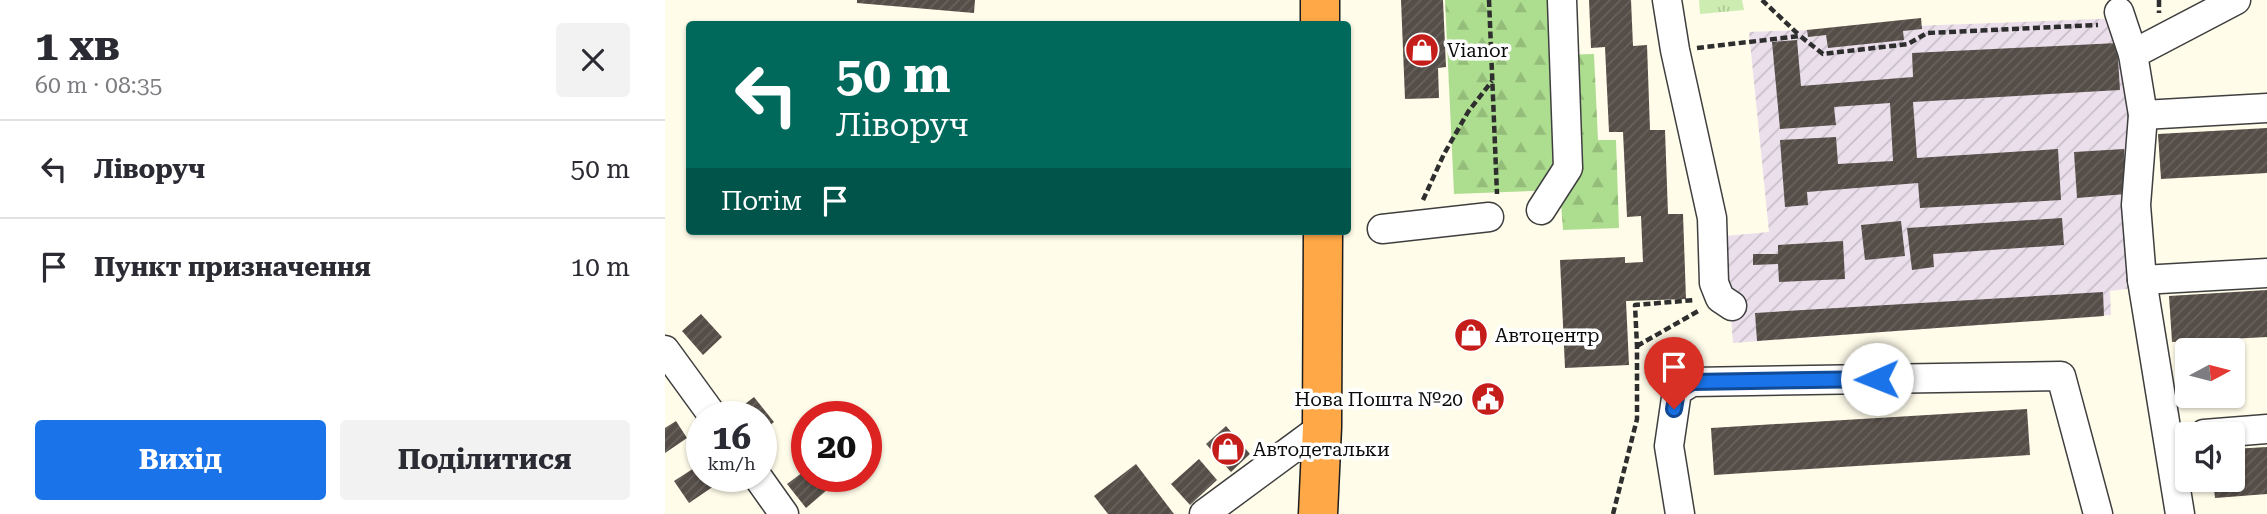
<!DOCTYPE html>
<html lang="uk">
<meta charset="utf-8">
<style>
body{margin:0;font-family:"Roboto Serif",serif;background:#f2f2f3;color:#2b2b33;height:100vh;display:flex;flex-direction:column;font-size:26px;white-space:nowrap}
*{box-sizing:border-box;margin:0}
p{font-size:23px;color:#7c7c81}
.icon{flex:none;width:38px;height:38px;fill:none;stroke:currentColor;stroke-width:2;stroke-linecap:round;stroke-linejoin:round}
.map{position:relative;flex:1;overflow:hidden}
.details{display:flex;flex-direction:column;background:#fff;width:665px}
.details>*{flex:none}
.top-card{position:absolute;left:21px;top:21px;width:665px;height:214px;border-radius:7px;box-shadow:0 2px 5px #0004;background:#00695c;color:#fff;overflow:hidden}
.needle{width:46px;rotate:83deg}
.controls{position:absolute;left:1510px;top:338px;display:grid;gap:14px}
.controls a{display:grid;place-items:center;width:70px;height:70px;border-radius:7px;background:#fff;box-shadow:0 2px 5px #0004;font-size:35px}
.speed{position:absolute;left:21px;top:401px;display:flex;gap:14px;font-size:35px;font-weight:700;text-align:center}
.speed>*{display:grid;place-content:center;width:91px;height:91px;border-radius:50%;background:#fff;box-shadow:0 2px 5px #0004;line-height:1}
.speed small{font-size:18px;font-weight:400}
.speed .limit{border:10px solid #d22;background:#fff;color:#111}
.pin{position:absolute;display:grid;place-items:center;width:60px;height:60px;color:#fff;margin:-72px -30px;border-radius:50% 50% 50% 0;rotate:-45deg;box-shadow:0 0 7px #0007}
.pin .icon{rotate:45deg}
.me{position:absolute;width:77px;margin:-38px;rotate:269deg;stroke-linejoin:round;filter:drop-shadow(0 0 5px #0008)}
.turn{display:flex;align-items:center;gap:24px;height:147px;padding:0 35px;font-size:32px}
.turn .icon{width:91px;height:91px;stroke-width:2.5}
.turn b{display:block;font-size:49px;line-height:60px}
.then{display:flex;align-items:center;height:66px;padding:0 35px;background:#0003;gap:14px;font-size:26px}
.round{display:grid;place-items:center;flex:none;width:74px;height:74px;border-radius:7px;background:#f2f2f3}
.overview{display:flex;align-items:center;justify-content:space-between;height:119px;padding:0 35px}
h1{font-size:42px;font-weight:700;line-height:52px}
.action{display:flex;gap:14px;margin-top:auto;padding:14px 35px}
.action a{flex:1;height:80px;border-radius:7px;background:#1a73e8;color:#fff;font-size:28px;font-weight:700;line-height:80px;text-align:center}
.action a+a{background:#f2f2f3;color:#2b2b33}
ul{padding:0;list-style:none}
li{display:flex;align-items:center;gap:21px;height:98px;padding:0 35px;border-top:2px solid #e1e1e2}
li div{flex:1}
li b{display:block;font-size:26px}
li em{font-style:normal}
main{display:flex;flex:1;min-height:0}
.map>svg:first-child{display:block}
.industrial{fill:url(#industrial-furrows)}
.forest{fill:url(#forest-firs)}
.park{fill:url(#park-tufts)}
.building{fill:url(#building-hatch)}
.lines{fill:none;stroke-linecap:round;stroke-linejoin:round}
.minor-casing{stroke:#3f3f3f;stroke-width:31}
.highway-casing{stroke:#1d1d1d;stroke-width:41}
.path{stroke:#2e2e2e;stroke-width:4.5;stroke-dasharray:7 3.5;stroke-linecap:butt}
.minor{stroke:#fff;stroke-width:28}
.highway{stroke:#ffa848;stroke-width:38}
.route-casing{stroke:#114b97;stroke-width:18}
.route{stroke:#1a73e8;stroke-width:12}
.labels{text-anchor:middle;stroke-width:7;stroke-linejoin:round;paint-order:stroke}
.poi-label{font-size:19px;fill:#0c0c0c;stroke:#fff;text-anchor:start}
</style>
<main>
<section class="details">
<div class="overview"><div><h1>1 хв</h1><p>60 m · 08:35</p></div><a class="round"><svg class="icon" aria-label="close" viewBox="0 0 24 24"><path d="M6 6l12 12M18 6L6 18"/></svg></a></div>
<ul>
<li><svg class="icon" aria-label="left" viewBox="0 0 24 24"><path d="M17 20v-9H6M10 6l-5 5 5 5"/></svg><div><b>Ліворуч</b></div><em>50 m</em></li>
<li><svg class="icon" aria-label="arrive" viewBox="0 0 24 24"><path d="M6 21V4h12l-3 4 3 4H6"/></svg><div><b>Пункт призначення</b></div><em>10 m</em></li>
</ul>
<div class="action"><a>Вихід</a><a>Поділитися</a></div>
</section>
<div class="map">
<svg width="1602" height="514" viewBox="0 0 1602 514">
<defs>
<pattern id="industrial-furrows" width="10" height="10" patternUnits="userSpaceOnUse" patternTransform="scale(1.75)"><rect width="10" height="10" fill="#ebdfec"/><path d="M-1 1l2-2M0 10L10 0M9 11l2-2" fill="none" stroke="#c8bec9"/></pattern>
<pattern id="forest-firs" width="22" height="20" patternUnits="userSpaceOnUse" patternTransform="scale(1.75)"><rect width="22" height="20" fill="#adde8f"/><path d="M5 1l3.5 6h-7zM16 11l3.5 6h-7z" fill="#94bd7a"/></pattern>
<pattern id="park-tufts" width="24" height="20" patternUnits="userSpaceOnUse" patternTransform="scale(1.75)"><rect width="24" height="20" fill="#ccecb1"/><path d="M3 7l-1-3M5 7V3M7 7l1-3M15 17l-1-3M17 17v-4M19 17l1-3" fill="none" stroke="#aec997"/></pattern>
<pattern id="building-hatch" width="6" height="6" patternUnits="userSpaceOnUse" patternTransform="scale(1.75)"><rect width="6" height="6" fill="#554d47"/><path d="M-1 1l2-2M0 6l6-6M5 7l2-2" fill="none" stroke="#68625d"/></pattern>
</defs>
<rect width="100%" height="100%" fill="#fffcea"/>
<!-- industrial -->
<path class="industrial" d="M1460,18L1483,286L1445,291L1446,315L1068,343L1060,236L1104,232L1084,32Z"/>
<!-- forest -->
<path class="forest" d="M780,0H890L892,55L929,54L933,140H951L954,228L898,230L895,190L789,194Z"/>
<!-- park -->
<path class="park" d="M1034,0H1077L1079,10L1035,14Z"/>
<!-- building -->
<g class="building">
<path d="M192,0H310L309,13L192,3Z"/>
<path d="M736,0H778L781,67L773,68L774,98L740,99Z"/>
<path d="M924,0H966L968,46L982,45L985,130H1000L1003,214H1018L1021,299L961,301L964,365L900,368L895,260L960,257V263L978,262L976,216L962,217L958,132H944L940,47L926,48Z"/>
<path d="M1256,18L1257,29L1238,31L1239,40L1163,48L1161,35L1143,37L1142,30Z"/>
<path d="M1132,40L1136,86L1248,77L1247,53L1452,43L1455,90L1248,102L1252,158L1393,149L1396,200L1255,208L1253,183L1142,192L1143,205L1120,207L1115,140L1171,137L1173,164L1228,161L1225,103L1169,107L1171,125L1115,129L1107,42Z"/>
<path d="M1602,128V173L1496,179L1493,134Z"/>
<path d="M1459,149L1461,194L1412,198L1409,152Z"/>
<path d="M1397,218L1399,245L1268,254L1269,267L1247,270L1242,228Z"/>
<path d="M1236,221L1240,256L1200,260L1196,225Z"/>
<path d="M1178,241L1180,279L1114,282L1113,264L1088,265V254H1113V245Z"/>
<path d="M1602,290V337L1507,342L1504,296Z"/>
<path d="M1438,292L1439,316L1092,341L1090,313Z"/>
<path d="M36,314L57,337L38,355L17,331Z"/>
<path d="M89,397L109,422L96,432V416H69L67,414Z"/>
<path d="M1362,409L1365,455L1049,475L1046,428Z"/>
<path d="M11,421L22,438L0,453V428Z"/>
<path d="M561,426L585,454L566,472L541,444Z"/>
<path d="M1602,447V494L1550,498L1548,480H1568V449Z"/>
<path d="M534,459L552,480L525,505L506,484Z"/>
<path d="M37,463V476H47L52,484L24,503L9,481Z"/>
<path d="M471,464L509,514H443L429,496Z"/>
<path d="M142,469V476H151L162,490L141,508L122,484Z"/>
</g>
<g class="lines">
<!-- minor casing -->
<g class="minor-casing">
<g id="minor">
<path d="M1002,0L1010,50L1047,218L1049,283L1055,298L1067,306"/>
<path d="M1454,12L1468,54"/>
<path d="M1478,115L1602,108"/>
<path d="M876,210L903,168L897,0"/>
<path d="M717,229L824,217"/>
<path d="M1477,280L1602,273"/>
<path d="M0,350L48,416"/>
<path d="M1539,434L1602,429"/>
<path d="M92,476L119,514"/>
<path d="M539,514L657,427"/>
<path d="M1015,514L1004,446L1012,391L1027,382L1396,376L1433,514"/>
<path d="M1515,514L1477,280L1471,205L1478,115L1468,54L1571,0"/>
</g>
</g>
<!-- highway casing -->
<g class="highway-casing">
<g id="highway">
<path d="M655,0V24"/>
<path d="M653,514L657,427L658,231"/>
</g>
</g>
<!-- path -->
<g class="path">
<path d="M824,0L832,194"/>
<path d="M1097,0L1134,35"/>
<path d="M1494,0V13"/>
<path d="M1032,48L1135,36L1158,54L1243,44L1262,33L1433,25"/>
<path d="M758,200L779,154L803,112L827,81"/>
<path d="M972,346L1035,310"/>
<path d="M948,514L972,419V346L970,305L1030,300"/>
</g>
<!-- minor -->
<use href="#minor" class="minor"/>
<!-- highway -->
<use href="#highway" class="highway"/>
</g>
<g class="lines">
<!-- route casing -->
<g class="route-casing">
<path id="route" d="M1009,409L1012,391L1027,382L1212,379"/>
</g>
<!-- route -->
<use href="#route" class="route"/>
</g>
<!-- icons -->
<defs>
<g id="shop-disc" transform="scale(1.75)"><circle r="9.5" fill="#c51d1a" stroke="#fff"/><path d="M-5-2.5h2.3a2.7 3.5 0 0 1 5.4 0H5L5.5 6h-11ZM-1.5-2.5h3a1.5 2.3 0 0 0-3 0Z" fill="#fff"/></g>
<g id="civic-disc" transform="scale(1.75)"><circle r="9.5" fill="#c51d1a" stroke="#fff"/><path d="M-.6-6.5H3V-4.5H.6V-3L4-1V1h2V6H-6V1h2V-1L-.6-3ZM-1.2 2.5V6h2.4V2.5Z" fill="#fff"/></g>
</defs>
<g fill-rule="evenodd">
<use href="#shop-disc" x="757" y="50"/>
<use href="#shop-disc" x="806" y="335"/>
<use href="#civic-disc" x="823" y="399"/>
<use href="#shop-disc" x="563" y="449"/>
</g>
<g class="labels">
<!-- poi labels -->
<g class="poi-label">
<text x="782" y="57">Vianor</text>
<text x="830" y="342">Автоцентр</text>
<text x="798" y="406" text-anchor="end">Нова Пошта №20</text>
<text x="588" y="456">Автодетальки</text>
</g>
</g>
</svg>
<div class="controls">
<a><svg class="needle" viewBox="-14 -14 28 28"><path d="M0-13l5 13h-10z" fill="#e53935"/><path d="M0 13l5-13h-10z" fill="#7c7c81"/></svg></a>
<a><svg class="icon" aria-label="sound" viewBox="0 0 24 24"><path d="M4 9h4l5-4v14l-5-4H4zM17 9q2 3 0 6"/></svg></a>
</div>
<div class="speed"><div>16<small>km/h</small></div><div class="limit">20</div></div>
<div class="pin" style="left:1009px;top:409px;background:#d93025"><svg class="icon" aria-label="arrive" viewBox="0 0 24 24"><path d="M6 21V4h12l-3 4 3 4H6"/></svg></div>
<svg class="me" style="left:1212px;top:379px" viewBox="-20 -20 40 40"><circle r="19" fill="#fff"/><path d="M0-13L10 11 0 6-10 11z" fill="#1a73e8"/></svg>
<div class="top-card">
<div class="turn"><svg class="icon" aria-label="left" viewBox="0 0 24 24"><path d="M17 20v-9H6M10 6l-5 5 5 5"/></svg><div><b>50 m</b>Ліворуч</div></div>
<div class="then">Потім<svg class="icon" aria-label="arrive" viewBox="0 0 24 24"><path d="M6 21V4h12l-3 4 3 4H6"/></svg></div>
</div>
</div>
</main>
